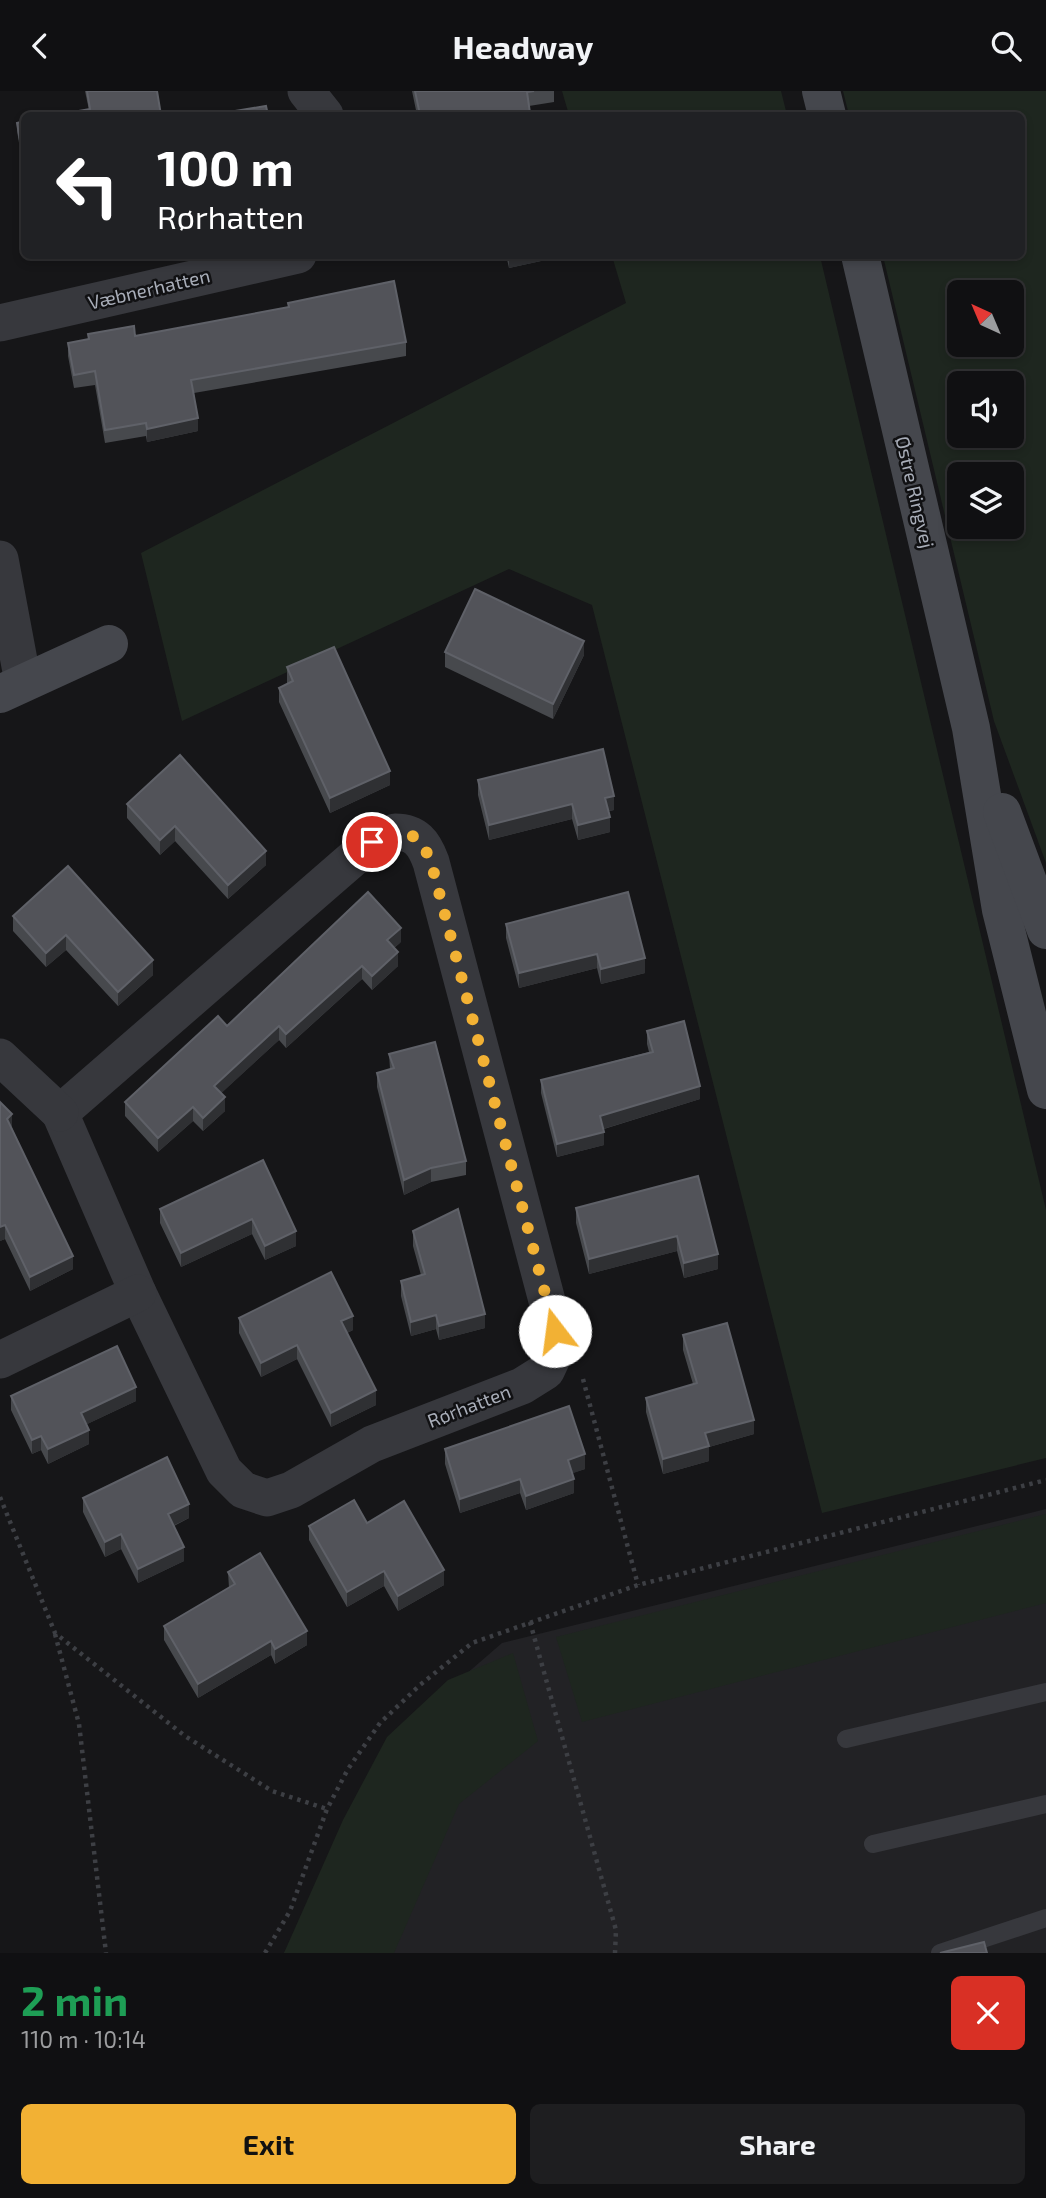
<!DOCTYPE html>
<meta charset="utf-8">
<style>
body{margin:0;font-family:"Exo 2",sans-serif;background:#1e1e20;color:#f1f3f6;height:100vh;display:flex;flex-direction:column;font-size:26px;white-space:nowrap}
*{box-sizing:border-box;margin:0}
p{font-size:23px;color:#9c9d9f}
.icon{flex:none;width:38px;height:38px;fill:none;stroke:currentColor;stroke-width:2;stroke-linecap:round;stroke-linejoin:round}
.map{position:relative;height:1862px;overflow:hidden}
.drawer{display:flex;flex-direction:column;background:#101012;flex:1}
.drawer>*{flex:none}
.banner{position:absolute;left:21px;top:21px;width:1004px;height:147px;border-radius:10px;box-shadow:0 4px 10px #0003,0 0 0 2px #303032;background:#202124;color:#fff;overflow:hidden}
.needle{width:46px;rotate:316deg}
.controls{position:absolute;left:947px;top:189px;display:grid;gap:14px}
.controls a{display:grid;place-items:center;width:77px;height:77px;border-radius:10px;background:#101012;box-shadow:0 4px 10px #0003,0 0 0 2px #303032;font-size:35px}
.pin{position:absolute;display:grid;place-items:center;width:60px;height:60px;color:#fff;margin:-30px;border:4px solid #fff;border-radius:50%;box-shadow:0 2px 7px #0007}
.me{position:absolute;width:77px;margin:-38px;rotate:345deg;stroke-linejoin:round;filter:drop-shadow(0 0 5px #0008)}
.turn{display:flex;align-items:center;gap:24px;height:147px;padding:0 21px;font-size:32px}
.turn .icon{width:91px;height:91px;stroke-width:2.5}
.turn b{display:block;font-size:49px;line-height:60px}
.round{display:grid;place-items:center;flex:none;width:74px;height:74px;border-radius:10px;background:#1e1e20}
.headline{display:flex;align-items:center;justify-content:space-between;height:119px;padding:0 21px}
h1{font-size:42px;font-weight:700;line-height:52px;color:#1e9e55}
.primary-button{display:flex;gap:14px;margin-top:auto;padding:14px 21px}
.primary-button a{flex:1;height:80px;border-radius:10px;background:#f2b134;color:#111;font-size:28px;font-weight:700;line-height:80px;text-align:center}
.primary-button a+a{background:#1e1e20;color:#f1f3f6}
header{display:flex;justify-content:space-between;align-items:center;height:91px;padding:0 21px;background:#101012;font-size:32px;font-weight:700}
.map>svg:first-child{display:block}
.built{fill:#222225}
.green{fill:#1e261f;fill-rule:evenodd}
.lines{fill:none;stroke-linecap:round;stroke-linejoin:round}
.path{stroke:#3d3f44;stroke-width:4.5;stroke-dasharray:3.5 5;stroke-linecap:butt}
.lane{stroke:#37383d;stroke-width:18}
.street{stroke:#37383d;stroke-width:37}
.secondary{stroke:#45474d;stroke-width:38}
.wall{fill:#47494d}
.shaded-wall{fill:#2f3033}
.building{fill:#525359;stroke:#5f6168;stroke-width:2}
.route{stroke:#f2b134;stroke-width:12;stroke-dasharray:0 21.6}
.labels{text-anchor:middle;stroke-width:5;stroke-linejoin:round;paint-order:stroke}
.street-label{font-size:19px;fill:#a8adb8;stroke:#111113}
</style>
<header><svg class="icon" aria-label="back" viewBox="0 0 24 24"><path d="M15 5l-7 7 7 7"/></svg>Headway<svg class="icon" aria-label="search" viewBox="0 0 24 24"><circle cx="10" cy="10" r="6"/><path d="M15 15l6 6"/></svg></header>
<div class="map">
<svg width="1046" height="1862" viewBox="0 0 1046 1862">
<rect width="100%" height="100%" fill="#161618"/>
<!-- built -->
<path class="built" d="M1046,1418V1862H284L335,1771L397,1643L502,1552Z"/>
<!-- green -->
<g class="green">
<path d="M562,0H781L787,24H569Z"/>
<path d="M843,0H1046V772L994,630L883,165L1022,164V24H849ZM959,201H1012V254H959ZM1012,292V345H959V292ZM1012,383V436H959V383Z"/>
<path d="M612,165H820L1046,1119V1367L822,1422L592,514L509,478L182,630L141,462L626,212Z"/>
<path d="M1046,1423V1512L582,1631L556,1546Z"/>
<path d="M513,1562L538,1650L459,1713L394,1862H284L343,1729L387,1646L448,1589Z"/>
</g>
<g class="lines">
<!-- path -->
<g class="path">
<path d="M583,1288L638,1494"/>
<path d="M0,1406L55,1542L185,1645L272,1700L327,1718"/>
<path d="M530,1531L616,1839L615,1862"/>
<path d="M55,1543L79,1633L106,1862"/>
<path d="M265,1862L290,1820L327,1718L348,1678L380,1632L420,1594L472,1552L638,1494L1046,1389"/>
</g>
<!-- lane -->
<g class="lane">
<path d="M846,1648L1046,1601"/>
<path d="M873,1753L1046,1713"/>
<path d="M940,1862L1046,1827"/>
</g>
<!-- street -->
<g class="street">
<path d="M306,0L325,24"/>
<path d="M0,232L298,164"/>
<path d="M0,468L23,591"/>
<path d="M395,741C416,741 424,752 431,771L555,1240V1261L546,1280L522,1295L372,1353L291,1399L267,1407L243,1399L224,1380L138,1202L60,1022L372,751Z"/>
<path d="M0,966L60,1022"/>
<path d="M0,1269L138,1202"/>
</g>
<!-- secondary -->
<g class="secondary">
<path d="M821,0L827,24"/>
<path d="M860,164L971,637L1001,819L1046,999"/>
<path d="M0,603L109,553"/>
<path d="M1002,721L1046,839"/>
</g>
</g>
<!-- wall -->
<g class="wall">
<path d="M85,0H157L89,19Z"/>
<path d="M412,0H554V11L529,15L530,24H417Z"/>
<path d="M24,30V81L17,40V32Z"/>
<path d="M506,164H541V170L509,177Z"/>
<path d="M288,212L406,251V265L194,302L198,340L147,351L146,345L105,352L95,294L74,297L68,265V252L88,248V243L135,245L288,216Z"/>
<path d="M445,561L584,564L553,628L445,576Z"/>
<path d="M287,576L390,694L330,722L279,611V597L287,593Z"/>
<path d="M478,689L614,719L609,720L610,741L578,749L572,728L489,749L478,704Z"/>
<path d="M127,713L266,774L228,808L175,750L160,764L127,727Z"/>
<path d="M68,775L153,884L118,915L66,859L46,876L13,840V825Z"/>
<path d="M628,801L645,882L601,893L597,877L519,897L506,847V833Z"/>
<path d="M401,851L394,857L398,875L372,899L362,888L286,957L279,949L221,1002L225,1020L203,1040L193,1030L158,1061L125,1025V1011L227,935Z"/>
<path d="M647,940L700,1008L604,1038V1054L557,1066L541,1002V989L649,961L647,953Z"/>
<path d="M389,963L466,1070V1084L431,1091L404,1104L377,996V982L390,978Z"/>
<path d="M12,1037L73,1178L30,1200L5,1148L0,1150Z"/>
<path d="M263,1069L296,1155L265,1169L252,1143L181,1176L160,1132V1118Z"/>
<path d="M698,1085L718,1178L684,1187L677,1160L589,1183L576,1132V1117Z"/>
<path d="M413,1140L485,1237L439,1249L436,1238L411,1245L401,1205V1190L421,1184L413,1155Z"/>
<path d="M239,1227L353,1239L347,1242L376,1314L331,1336L297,1268L261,1286L239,1242Z"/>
<path d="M683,1244L754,1343L709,1356V1370L663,1383L646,1321V1307L693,1293L683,1259Z"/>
<path d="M11,1305L136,1310L87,1333L89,1353L48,1373L41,1359L32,1363L11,1319Z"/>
<path d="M445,1358L585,1378L572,1382L574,1402L526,1419L520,1402L460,1422L445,1373Z"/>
<path d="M83,1407L189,1427L174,1435L184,1470L138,1492L121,1458L105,1466L83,1421Z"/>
<path d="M367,1432L444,1494L398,1520L384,1495L347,1516L309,1449V1435Z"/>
<path d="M228,1481L307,1554L275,1573L271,1564L198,1607L164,1549V1535L229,1497Z"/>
</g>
<!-- shaded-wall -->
<g class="shaded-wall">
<path d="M447,164H465L447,168Z"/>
<path d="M509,164H541V170L509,177Z"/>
<path d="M198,327V340L147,351V338Z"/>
<path d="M584,550V564L553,628V613Z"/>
<path d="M390,680V694L330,722V707Z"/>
<path d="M614,705V719L605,721V707Z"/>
<path d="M572,713V728L489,749V734Z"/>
<path d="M610,726V741L578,749V734Z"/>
<path d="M175,735V750L160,764V749Z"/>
<path d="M266,760V774L228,808V794Z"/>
<path d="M401,837V851L387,863V849Z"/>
<path d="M66,844V859L46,876V862Z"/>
<path d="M398,861V875L372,899V885Z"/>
<path d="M597,863V877L519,897V882Z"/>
<path d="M645,867V882L601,893V878Z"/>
<path d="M153,869V884L118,915V901Z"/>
<path d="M362,875V888L286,957V943Z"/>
<path d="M279,935V949L214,1009V995Z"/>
<path d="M700,995V1008L600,1039V1025Z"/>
<path d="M225,1006V1020L203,1040V1027Z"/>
<path d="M193,1016V1030L158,1061V1047Z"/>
<path d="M12,1023V1037L7,1028Z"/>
<path d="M604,1041V1054L557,1066V1053Z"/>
<path d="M431,1077V1091L404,1104V1089Z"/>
<path d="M252,1128V1143L181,1176V1162Z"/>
<path d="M5,1134V1148L0,1150V1136Z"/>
<path d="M296,1140V1155L265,1169V1155Z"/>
<path d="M677,1145V1160L589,1183V1168Z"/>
<path d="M718,1163V1178L684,1187V1172Z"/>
<path d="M73,1165V1178L30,1200V1186Z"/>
<path d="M485,1223V1237L439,1249V1235Z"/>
<path d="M436,1224V1238L411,1245V1231Z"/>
<path d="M353,1225V1239L341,1245V1230Z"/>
<path d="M297,1254V1268L261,1286V1272Z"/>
<path d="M136,1296V1310L81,1336V1322Z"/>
<path d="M376,1299V1314L331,1336V1322Z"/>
<path d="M754,1329V1343L709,1356V1370L663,1383V1368L705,1342Z"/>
<path d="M89,1339V1353L48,1373V1358Z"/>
<path d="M41,1345V1359L32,1363V1349Z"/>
<path d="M585,1363V1378L568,1384V1369Z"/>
<path d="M520,1388V1402L460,1422V1408Z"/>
<path d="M574,1388V1402L526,1419V1405Z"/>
<path d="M189,1413V1427L168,1437V1423Z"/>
<path d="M121,1443V1458L105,1466V1451Z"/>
<path d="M184,1456V1470L138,1492V1478Z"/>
<path d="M444,1479V1494L398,1520V1505Z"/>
<path d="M384,1480V1495L347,1516V1501Z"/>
<path d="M307,1540V1554L275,1573V1558Z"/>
<path d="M271,1550V1564L198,1607V1593Z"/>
</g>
<!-- building -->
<g class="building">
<path d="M87,0H157L161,24H56L90,18Z"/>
<path d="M415,0H534L527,1L530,22L518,24H420Z"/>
<path d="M266,15L268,24H211Z"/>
<path d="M24,30V73L17,32Z"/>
<path d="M394,190L406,251L191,289L198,327L147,338L146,332L105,339L95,280L74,284L68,252L89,248L88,243L134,235L135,245L289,216L288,212Z"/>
<path d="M475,498L584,550L553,613L445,561Z"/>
<path d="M334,556L390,680L330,707L279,597L293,590L287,576Z"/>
<path d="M603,658L614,705L605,707L610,726L578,734L572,713L489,734L478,689Z"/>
<path d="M180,664L266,760L228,794L175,735L160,749L127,713Z"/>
<path d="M68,775L153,869L118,901L66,844L46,862L13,825Z"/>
<path d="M368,801L401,837L387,849L398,861L372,885L362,875L286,943L279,935L214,995L225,1006L203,1027L193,1016L158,1047L125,1011L218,925L227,935Z"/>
<path d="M628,801L645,867L601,878L597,863L519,882L506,833Z"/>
<path d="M684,930L700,995L600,1025L604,1041L557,1053L541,989L653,961L647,940Z"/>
<path d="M435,951L466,1070L431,1077L404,1089L377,982L394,977L389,963Z"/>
<path d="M0,1011L12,1023L7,1028L73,1165L30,1186L5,1134L0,1136Z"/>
<path d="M263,1069L296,1140L265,1155L252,1128L181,1162L160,1118Z"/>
<path d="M698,1085L718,1163L684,1172L677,1145L589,1168L576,1117Z"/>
<path d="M458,1118L485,1223L439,1235L436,1224L411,1231L401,1190L425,1183L413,1140Z"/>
<path d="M331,1181L353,1225L341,1230L376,1299L331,1322L297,1254L261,1272L239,1227Z"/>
<path d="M727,1232L754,1329L705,1342L709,1355L663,1368L646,1307L697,1292L683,1244Z"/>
<path d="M117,1255L136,1296L81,1322L89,1339L48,1358L41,1345L32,1349L11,1305Z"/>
<path d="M569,1315L585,1363L568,1369L574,1388L526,1405L520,1388L460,1408L445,1358Z"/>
<path d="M167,1366L189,1413L168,1423L184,1456L138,1478L121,1443L105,1451L83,1407Z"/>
<path d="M354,1409L367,1432L404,1410L444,1479L398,1505L384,1480L347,1501L309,1435Z"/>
<path d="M260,1462L307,1540L275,1558L271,1550L198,1593L164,1535L235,1493L228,1481Z"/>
<path d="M984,1851L987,1862H940Z"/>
</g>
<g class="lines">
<!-- route -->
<path class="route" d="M372,751C402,735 418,739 431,771L555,1240"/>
</g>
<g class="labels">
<!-- street labels -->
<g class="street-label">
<text transform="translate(149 198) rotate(-13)" y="7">Væbnerhatten</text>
<text transform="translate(915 401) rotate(77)" y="7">Østre Ringvej</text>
<text transform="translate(469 1315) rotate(-21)" y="7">Rørhatten</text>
</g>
</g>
</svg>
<div class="controls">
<a><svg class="needle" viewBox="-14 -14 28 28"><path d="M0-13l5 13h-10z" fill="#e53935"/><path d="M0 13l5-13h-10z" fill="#9c9d9f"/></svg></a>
<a><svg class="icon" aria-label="sound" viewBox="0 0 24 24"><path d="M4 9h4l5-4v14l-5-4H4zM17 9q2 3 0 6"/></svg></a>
<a><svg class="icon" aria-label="layers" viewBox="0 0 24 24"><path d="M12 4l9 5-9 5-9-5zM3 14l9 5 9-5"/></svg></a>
</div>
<div class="pin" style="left:372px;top:751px;background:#d93025"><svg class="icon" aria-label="arrive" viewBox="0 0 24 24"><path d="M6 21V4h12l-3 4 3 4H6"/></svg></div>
<svg class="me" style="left:555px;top:1240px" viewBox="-20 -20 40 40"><circle r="19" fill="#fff"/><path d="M0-13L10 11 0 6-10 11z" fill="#f2b134"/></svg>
<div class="banner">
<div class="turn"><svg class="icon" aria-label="left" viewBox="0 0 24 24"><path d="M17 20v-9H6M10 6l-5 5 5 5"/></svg><div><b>100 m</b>Rørhatten</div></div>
</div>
</div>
<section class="drawer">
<div class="headline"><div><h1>2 min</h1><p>110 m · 10:14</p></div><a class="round" style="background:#d93025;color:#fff"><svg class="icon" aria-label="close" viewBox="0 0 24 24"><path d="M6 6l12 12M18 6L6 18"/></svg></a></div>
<div class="primary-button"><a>Exit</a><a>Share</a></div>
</section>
